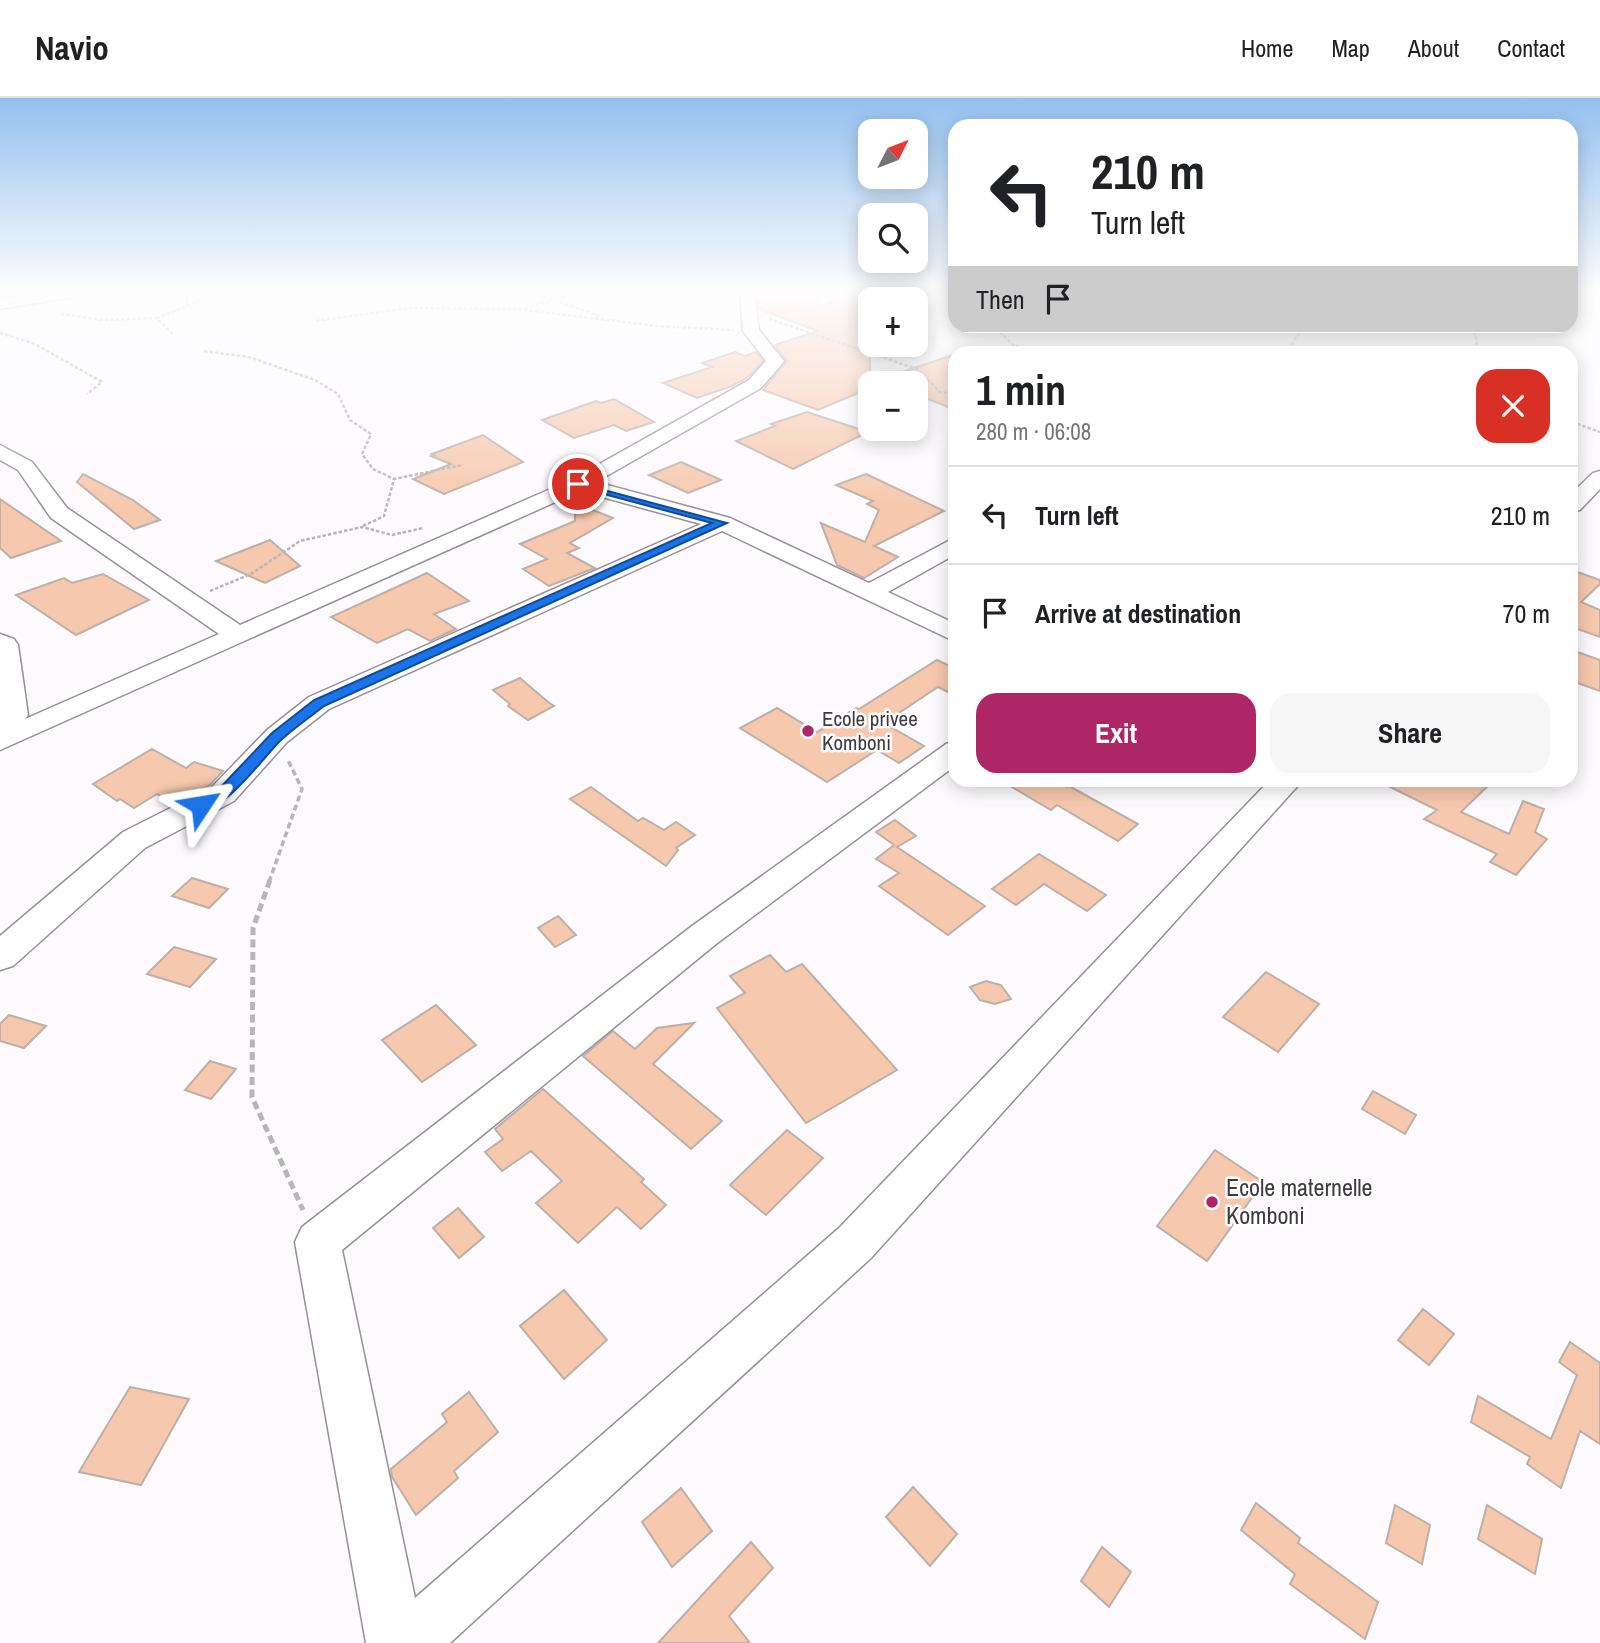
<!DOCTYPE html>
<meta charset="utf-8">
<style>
body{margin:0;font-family:"Archivo Narrow",sans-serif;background:#f6f6f6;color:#202124;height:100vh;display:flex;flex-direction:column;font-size:26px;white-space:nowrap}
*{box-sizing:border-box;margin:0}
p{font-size:23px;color:#757577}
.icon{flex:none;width:38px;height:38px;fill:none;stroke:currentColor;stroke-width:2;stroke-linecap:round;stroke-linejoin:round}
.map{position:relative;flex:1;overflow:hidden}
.sheet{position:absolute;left:948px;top:248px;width:630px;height:441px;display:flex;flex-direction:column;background:#fff;border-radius:21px;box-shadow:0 4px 18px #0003}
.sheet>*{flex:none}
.top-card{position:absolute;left:948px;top:21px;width:630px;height:214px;border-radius:21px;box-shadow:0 4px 18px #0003;background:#fff;color:#202124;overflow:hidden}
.needle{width:46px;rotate:48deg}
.buttons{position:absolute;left:858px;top:21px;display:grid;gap:14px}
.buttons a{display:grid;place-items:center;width:70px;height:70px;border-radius:14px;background:#fff;box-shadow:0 4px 18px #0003;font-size:35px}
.pin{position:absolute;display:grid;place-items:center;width:60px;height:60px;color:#fff;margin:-30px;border:4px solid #fff;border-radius:50%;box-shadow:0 2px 7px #0007}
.me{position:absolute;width:77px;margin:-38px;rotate:57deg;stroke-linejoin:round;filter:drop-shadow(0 0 5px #0008)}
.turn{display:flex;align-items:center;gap:24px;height:147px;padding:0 28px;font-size:32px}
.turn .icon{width:91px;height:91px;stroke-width:2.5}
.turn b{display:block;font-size:49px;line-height:60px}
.then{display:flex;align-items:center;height:66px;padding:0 28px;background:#0003;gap:14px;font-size:26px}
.round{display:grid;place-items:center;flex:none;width:74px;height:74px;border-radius:21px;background:#f6f6f6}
.overview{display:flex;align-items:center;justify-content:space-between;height:119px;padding:0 28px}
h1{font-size:42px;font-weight:700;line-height:52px}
.primary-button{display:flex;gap:14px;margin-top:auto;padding:14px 28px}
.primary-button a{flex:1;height:80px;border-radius:21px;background:#af2667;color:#fff;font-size:28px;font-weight:700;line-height:80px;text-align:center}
.primary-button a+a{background:#f6f6f6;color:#202124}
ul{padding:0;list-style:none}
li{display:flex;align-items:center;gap:21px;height:98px;padding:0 28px;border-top:2px solid #e0e0e0}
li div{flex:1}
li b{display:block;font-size:26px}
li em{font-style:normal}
header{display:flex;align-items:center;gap:42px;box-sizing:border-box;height:98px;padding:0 35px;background:#fff;border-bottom:2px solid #e0e0e0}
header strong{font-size:33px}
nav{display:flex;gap:38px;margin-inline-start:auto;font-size:24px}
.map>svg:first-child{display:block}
.building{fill:#f6c8ad;stroke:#beafa7;stroke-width:2}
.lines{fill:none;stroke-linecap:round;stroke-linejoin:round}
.minor-casing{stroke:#968e9a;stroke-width:3}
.path-far2{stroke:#b8b5b9;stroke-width:2.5;stroke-dasharray:3.5 2;stroke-linecap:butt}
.path-far1{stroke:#b8b5b9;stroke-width:3.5;stroke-dasharray:6 3.5;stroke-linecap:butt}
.path{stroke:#b8b5b9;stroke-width:5;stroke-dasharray:8 4.5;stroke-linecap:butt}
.minor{fill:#fff;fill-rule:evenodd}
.route{fill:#1a73e8;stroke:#114b97;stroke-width:2}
.poi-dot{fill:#af2667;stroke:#fff;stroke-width:2.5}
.labels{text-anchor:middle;stroke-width:5;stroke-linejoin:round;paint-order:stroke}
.poi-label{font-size:21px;fill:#3e3b40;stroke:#fff;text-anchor:start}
.near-poi-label{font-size:24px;fill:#3e3b40;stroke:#fff;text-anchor:start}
</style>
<header>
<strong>Navio</strong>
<nav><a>Home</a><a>Map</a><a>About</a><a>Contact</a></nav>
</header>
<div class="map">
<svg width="1600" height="1545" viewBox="0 0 1600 1545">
<rect width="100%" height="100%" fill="#fcfafd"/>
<!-- building -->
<g class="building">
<path d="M757,195H818L821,209L852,195H870V290L818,312L763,292L787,263L775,247L818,233L759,211Z"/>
<path d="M735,254L745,258L756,254L763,263L747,280L732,288L697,300L663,285L712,269L702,265Z"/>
<path d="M956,256V312L915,296V285H887L878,282Z"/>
<path d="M614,301L654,324L626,333L614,327L574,340L542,322L596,303L601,305Z"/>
<path d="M807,314L868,334L793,371L736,343L775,328L771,326Z"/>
<path d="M483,337L523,364L444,396L413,381L451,366L431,358L434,357L432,356Z"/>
<path d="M681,364L721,382L688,395L649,377Z"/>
<path d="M83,376L133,402L160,422L134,431L77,384Z"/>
<path d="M866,376L944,413L874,448L898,459L864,480L837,467L821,425L865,444L879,412L867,406L873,403L836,387Z"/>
<path d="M0,401L61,443L11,460L0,450Z"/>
<path d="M575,405L613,420L570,445L579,450L567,455L595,470L549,488L523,471L547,461L520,446L575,423Z"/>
<path d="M270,442L300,468L265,485L216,463Z"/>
<path d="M1572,472L1600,482V486L1581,504L1600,512V539L1572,529Z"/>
<path d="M427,475L469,503L434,516L456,531L430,543L408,531L377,545L331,519Z"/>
<path d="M103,476L149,502L76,537L16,497L64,480L72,485Z"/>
<path d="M1572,552L1600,562V593L1572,583Z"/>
<path d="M937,562L956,571V598L938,589L884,625L924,648L899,665L877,652L827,684L740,630L777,610L817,634L856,610L859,611Z"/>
<path d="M520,580L548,604L554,608L528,622L508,608L510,606L493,592Z"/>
<path d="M152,651L186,670L194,664L223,673L210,687L175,705L157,696L134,710L120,701L117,703L93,686Z"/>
<path d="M1000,682H1055L1067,689L1069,688L1138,726L1118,743L1057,707L1051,712Z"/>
<path d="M1376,682H1494L1461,714L1509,736L1523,703L1544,711L1535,734L1547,741L1516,777L1490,764L1497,756L1424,721L1437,712Z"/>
<path d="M591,689L638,723L643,720L664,732L676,724L695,737L676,750L678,752L666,768L570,701Z"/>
<path d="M895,722L916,738L897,749L985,808L948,837L879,788L899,775L876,761L894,747L876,734Z"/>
<path d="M1039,756L1106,797L1087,813L1044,786L1016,807L992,791Z"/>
<path d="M192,780L228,791L209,810L172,798Z"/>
<path d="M558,818L576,837L555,849L538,830Z"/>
<path d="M174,849L216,861L190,889L147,876Z"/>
<path d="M770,857L786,874L802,866L897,972L806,1025L717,910L745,895L730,878Z"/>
<path d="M1266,874L1319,906L1278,954L1223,919Z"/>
<path d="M986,883L1001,887L1011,901L995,906L980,902L970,889Z"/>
<path d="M436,907L476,947L422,984L382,942Z"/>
<path d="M9,917L46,928L24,950L0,943V926Z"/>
<path d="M694,925L653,966L722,1023L691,1051L583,958L613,933L635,951L657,930Z"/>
<path d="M210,963L236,971L211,1001L185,992Z"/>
<path d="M543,991L644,1081L641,1084L666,1107L641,1131L617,1109L578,1145L536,1105L562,1083L531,1053L502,1073L485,1054L503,1041L495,1031Z"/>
<path d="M1373,993L1416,1017L1405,1036L1362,1011Z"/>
<path d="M787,1032L823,1060L766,1117L730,1087Z"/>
<path d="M1215,1052L1263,1084L1207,1163L1157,1128Z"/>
<path d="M458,1110L484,1139L459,1160L433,1130Z"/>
<path d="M564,1192L607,1242L564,1281L520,1228Z"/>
<path d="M1423,1211L1454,1236L1429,1267L1398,1242Z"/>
<path d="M1570,1244L1600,1265V1346L1580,1333L1561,1390L1527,1366L1530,1359L1471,1324L1478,1298L1551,1341L1577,1277L1559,1264Z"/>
<path d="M130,1289L189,1301L141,1387L79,1374Z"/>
<path d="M469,1294L498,1334L454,1373L458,1380L416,1417L392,1379L391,1371L447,1324L442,1316Z"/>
<path d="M913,1389L957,1436L930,1468L886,1419Z"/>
<path d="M681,1390L712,1433L672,1469L642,1424Z"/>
<path d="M1256,1405L1300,1440L1298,1445L1378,1504L1365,1541L1290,1486L1295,1476L1241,1432Z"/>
<path d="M1395,1407L1430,1427L1422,1466L1386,1445Z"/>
<path d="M1487,1407L1542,1441L1535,1476L1478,1441Z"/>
<path d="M751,1444L773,1470L729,1518L750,1545H658Z"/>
<path d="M1102,1449L1131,1474L1109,1509L1081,1483Z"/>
</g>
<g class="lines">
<!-- minor casing -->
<g class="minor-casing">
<g id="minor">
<path d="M45,195H80L73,199L0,211V201Z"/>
<path d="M740,195H754L759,232L784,263L781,267L761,290L596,384L730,420L869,485L956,439V456L888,494L956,526V544L722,433L329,611L287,644L234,703L145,750L13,868L0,872V838L123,734L212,689L267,632L309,599L701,426L580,393L0,652V536L14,541L18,547L28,617L25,621L219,536L51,420L18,372L0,362V347L32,364L67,410L240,527L571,382L749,282L766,263L743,233Z"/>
<path d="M1600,373V391L1580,412L1572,413V395L1593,375Z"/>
<path d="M956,643V667L716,846L342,1152L415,1500L839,1130L1270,682H1303L871,1160L450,1545H366L295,1144L302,1129L692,828L946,646Z"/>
</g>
</g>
<!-- path-far2 -->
<g class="path-far2">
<path d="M534,195L599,218"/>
<path d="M186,207L187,200L200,195"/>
<path d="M525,210L581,195"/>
<path d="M61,216L102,222L157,220"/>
<path d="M769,221L917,271L940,294L956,296"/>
<path d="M316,223L410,210L517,211L658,228L733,232"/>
<path d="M1000,228V234L1013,247L1046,256"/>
<path d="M1472,228L1477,242L1476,256"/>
<path d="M0,235L35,246L102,284L87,296"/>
<path d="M173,236L157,220L220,195"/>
<path d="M204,253L249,259L315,282L338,296L350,322L371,336L362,356L373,371L394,381"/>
<path d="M1285,256L1304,228"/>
<path d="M1572,324L1600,334"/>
<path d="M363,428L384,418L394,381L462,367"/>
<path d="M210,493L251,476L300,443L362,429L392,437L423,430"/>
</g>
<!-- path-far1 -->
<path class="path-far1" d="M269,784L302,691L287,660"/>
<!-- path -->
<path class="path" d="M270,782L253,830L252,999L303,1112"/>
<!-- minor -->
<use href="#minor" class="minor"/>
</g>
<!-- sky -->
<linearGradient id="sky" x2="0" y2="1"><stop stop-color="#93c0ef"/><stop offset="0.47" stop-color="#fefdfe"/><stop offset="1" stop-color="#fefdfe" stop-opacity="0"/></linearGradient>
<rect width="1600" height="411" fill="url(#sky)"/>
<!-- route -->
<path class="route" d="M574,384L727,425L324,608C310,619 294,630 281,642C263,659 223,718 196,711L193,707L196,704L218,692L272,635L314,602L712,425L574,388Z"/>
<!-- markers -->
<g class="poi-dot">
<circle cx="808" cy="633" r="7"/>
<circle cx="1212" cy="1104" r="7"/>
</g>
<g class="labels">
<!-- poi labels -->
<g class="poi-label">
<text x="822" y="628">Ecole privee<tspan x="822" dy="24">Komboni</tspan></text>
</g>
<!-- near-poi labels -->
<g class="near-poi-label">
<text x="1226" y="1098">Ecole maternelle<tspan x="1226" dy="28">Komboni</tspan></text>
</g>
</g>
</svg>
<div class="buttons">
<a><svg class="needle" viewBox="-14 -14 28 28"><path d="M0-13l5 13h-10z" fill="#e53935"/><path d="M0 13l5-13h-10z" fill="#757577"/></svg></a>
<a><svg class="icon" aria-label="search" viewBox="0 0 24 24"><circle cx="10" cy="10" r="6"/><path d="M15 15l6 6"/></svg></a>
<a>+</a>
<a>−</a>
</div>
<div class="pin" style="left:578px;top:386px;background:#d93025"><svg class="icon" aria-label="arrive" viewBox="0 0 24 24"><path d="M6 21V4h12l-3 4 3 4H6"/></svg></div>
<svg class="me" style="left:201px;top:707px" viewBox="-20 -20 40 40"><path d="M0-17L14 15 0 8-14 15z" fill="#1a73e8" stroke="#fff" stroke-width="4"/></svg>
<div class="top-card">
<div class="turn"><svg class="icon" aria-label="left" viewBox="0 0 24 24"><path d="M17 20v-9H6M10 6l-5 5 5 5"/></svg><div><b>210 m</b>Turn left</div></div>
<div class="then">Then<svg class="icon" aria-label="arrive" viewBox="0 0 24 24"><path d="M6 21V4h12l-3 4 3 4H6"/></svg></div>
</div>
<section class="sheet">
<div class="overview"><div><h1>1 min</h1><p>280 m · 06:08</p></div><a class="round" style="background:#d93025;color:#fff"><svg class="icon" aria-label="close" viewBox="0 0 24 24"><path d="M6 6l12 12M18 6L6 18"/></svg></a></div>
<ul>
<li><svg class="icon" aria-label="left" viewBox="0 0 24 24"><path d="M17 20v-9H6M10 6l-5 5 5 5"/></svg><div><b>Turn left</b></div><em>210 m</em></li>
<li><svg class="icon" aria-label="arrive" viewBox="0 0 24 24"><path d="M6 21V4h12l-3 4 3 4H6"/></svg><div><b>Arrive at destination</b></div><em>70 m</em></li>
</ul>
<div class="primary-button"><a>Exit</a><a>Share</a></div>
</section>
</div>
